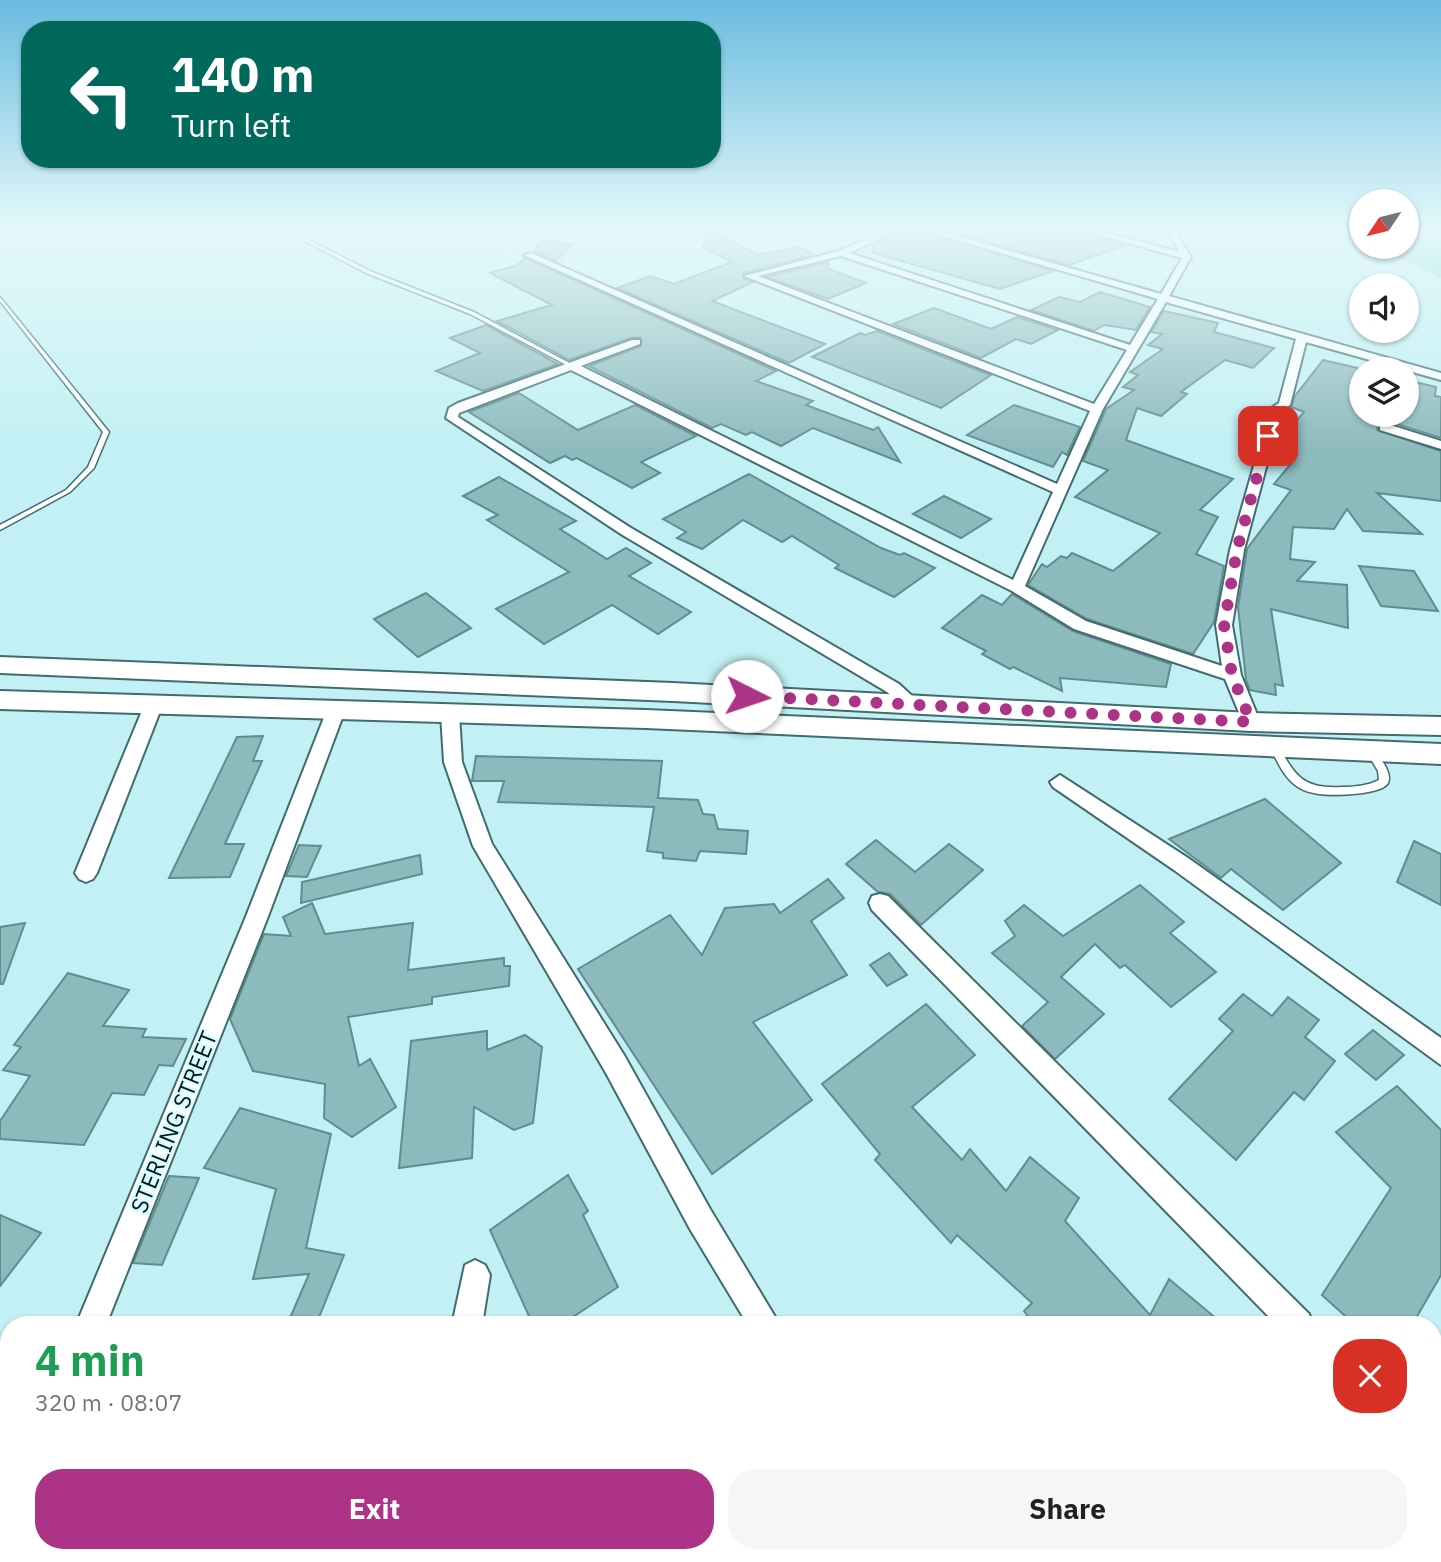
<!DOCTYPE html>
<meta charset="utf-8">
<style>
body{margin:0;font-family:"IBM Plex Sans",sans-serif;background:#f6f6f6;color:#202124;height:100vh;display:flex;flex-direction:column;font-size:26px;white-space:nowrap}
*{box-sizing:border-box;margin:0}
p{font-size:23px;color:#757577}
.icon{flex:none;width:38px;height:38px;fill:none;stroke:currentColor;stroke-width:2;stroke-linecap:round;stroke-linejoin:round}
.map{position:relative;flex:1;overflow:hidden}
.panel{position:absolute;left:0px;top:1316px;width:1442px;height:247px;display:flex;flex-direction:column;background:#fff;border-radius:28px 28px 0 0;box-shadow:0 2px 5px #0004}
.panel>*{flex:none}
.guide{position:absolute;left:21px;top:21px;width:700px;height:147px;border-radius:28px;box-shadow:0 2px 5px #0004;background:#00695c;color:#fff;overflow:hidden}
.needle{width:46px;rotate:235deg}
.tools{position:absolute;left:1349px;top:189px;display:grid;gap:14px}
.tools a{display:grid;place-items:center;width:70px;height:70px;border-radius:50%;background:#fff;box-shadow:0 2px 5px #0004;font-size:35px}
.pin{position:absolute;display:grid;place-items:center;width:60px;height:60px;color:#fff;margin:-30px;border-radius:14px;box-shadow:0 4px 10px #0006}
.me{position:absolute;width:77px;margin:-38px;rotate:94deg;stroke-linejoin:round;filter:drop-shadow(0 0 5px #0008)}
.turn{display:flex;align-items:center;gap:24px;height:147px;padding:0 35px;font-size:32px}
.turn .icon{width:91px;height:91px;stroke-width:2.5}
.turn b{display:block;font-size:49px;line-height:60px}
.round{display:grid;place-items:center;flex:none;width:74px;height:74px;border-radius:28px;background:#f6f6f6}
.summary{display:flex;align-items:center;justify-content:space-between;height:119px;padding:0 35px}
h1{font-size:42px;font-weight:700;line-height:52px;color:#1e9e55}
.button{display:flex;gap:14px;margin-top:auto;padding:14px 35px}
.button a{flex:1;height:80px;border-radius:28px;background:#ad3387;color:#fff;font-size:28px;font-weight:700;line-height:80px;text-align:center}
.button a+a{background:#f6f6f6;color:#202124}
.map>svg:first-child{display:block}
.green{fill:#8ad5db}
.building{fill:#8dbabd;stroke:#618c90;stroke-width:2}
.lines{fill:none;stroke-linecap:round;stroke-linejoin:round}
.service-casing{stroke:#416c6f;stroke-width:3}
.minor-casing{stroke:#416c6f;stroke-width:4}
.secondary-casing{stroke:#416c6f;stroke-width:4}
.service{fill:#fff;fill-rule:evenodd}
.minor{fill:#fff;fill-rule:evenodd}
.secondary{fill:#fff;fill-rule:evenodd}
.route{stroke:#ad3387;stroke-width:12;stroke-dasharray:0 21.6}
.labels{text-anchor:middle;stroke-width:5;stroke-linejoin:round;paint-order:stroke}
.near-street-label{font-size:23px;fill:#07181a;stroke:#d7fcff}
</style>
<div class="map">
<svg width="1441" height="1562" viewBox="0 0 1441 1562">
<rect width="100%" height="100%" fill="#c2f0f4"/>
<!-- green -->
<path class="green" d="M1407,231H1441V278L1372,247H1407Z"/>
<!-- building -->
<g class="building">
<path d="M712,231L758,255L799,247L814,255L743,273V278L753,282L712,301L825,344L789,363L617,288L651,276L674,284L732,262L703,247Z"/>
<path d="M899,231H924L1053,271L1000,289L873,253L874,245Z"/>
<path d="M950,231H1071L1126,245L1069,265Z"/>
<path d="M543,241L573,244L556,261L533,251Z"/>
<path d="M525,258L776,371L756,381L813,401L806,405L873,430L878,427L900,462L813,428L781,446L752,432L746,435L721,424L712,428L589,366L641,346L640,337L631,338L569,360L497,321L552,305L490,273L518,265Z"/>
<path d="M828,262L827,268L866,283L828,299L767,277Z"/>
<path d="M1100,292L1150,307L1136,330L1104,325L1094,331L1031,310L1059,297L1080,302Z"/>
<path d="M934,308L991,329L1017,317L1058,330L1031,344L1016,339L981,358L893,324Z"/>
<path d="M1164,311L1218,323L1214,332L1274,348L1253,368L1225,360L1181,392L1187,394L1161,416L1137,408L1126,440L1233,479L1200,510L1218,517L1196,554L1224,566L1214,622L1193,654L1087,619L1028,585L1042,564L1047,567L1061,556L1067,558L1072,553L1113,571L1160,533L1075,497L1108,470L1083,461L1106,409L1134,390L1123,387L1138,375L1130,372L1163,349L1148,345L1162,334L1151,332Z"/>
<path d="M486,325L558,364L483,391L436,371L480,353L450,338Z"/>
<path d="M877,331L967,366L991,375L941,408L812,357L860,333L865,335Z"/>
<path d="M1323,360L1362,369V415H1407V380L1436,387L1435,396L1441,397V438L1385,420L1378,422L1377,430L1441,451V501L1377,493L1422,534L1363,531L1347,509L1334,529L1293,527L1290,559L1315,562L1297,581L1347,585L1348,628L1271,609L1283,686L1275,684L1276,695L1250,690L1246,680L1238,607L1247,549L1291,490L1274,484L1294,460L1273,453L1274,447L1304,412L1291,407L1295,396Z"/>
<path d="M519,393L578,430L635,405L696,436L641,462L660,473L632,488L577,458L572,460L565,456L550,463L469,412Z"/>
<path d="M1014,405L1080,427L1067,455L1062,452L1053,467L967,435Z"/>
<path d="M749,474L881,548L900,555L904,553L935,568L894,597L835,568L839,565L792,536L782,542L743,520L702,549L677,538L686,532L663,519Z"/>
<path d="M499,477L576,521L560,529L607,559L626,548L651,563L629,576L691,612L658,634L612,605L544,644L496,609L569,572L487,520L498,515L463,496Z"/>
<path d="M944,496L991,519L961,538L913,514Z"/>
<path d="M1359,566L1414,571L1438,611L1381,606Z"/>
<path d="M426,593L471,628L418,657L374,619Z"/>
<path d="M1012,594L1073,631L1171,664L1166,687L1060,678L1062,691L1013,667L1010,669L982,654L986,651L942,628L982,595L1002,605Z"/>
<path d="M263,736L253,761H262L225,844H244L230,877L169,878L237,737Z"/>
<path d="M476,756L662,761L658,798L698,800L703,814L714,815L718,829L748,831L746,854L700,851L696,861L663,858V853L647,851L654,807L498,802L504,781H472Z"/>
<path d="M1265,799L1341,863L1283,910L1231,869L1221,878L1169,839Z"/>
<path d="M876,840L915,872L949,844L983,870L921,925L890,894L878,892L846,864Z"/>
<path d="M1414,841L1441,854V905L1397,882Z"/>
<path d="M299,845L321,846L307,877L286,876Z"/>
<path d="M420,855L422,874L301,903L302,882Z"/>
<path d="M828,879L844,898L811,921L847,975L753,1022L812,1100L712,1174L578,969L670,915L702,955L725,908L774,904L780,913Z"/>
<path d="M1140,885L1184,922L1170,933L1216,972L1171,1007L1125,965L1120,968L1095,944L1061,977L1104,1014L1055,1059L1022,1026L1048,1002L992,953L1015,936L1005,921L1024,905L1063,936Z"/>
<path d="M312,903L325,934L413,923L408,970L504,958V966H510L509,986L432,997V1004L348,1017L359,1066L370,1059L396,1107L352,1137L324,1118L325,1084L253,1071L230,1019L264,934L291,936L283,917Z"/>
<path d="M25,923L3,984H0V927Z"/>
<path d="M889,953L907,975L887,986L870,965Z"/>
<path d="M68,973L129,990L103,1026L146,1029L142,1037L186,1039L173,1066L159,1065L144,1095L112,1093L84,1145L0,1139V1121L30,1076L3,1070L21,1047L14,1045Z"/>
<path d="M1243,994L1272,1016L1288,997L1319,1020L1305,1037L1335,1061L1304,1100L1294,1092L1236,1160L1169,1099L1233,1031L1219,1019Z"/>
<path d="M926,1004L975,1055L912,1107L962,1160L970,1149L1006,1191L1030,1157L1079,1198L1065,1221L1150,1315L1169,1279L1224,1325H1035L1024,1311L1032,1303L957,1235L951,1243L875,1160L880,1154L822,1084Z"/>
<path d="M1373,1030L1404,1055L1376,1080L1345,1054Z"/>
<path d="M487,1031V1050L525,1035L542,1047L533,1123L514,1130L474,1107L472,1158L399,1168L411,1041Z"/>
<path d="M1397,1086L1441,1130V1275L1412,1325H1355L1322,1295L1391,1188L1336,1132Z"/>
<path d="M240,1108L331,1134L306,1248L344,1255L316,1325H287L309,1274L253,1279L276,1189L204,1168Z"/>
<path d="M568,1175L588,1211L583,1215L618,1287L561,1325H533L490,1230Z"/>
<path d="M169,1176L199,1178L162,1265L133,1263Z"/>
<path d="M0,1215L41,1233L0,1286Z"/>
</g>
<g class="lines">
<!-- service casing -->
<g class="service-casing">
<g id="service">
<path d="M285,231H291L370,271L474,312L577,367L572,368L470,314L366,273Z"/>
<path d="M0,297L109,432L94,468L70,492L0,530V525L66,490L88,467L103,432L0,301Z"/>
<path d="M1275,744L1278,745C1295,776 1303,789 1341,787C1354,787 1367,786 1379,780L1378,771L1366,751L1371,748L1374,749C1379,757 1393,773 1388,783C1382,795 1331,796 1319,794C1312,793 1304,791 1298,787C1284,778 1277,761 1270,747Z"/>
</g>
</g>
<!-- minor casing -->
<g class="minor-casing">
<g id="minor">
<path d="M885,231H897L849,253L1130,345L1158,299L926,231H940L1161,294L1182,258L1085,231H1099L1180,252L1167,231H1175L1191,257L1169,296L1441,373V380L1306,342L1290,405L1281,411L1244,550L1232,625L1241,675L1260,722L1257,727H1245L1225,679L1074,629L1012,591L571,370L459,413L458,417L631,528L899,684L923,706L920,710H908L887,692L621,534L446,418L449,408L458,403L632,340H640V344L581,366L1013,580L1053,492L524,255L531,253L1057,484L1090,411L744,276L838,251ZM841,256L1127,350L1094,404L758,276ZM1166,302L1296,339L1279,403L1270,409L1230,550L1216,625L1222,666L1086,621L1025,586L1103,409Z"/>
<path d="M1384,423L1441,441V449L1380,430V424Z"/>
<path d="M153,700L162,706L97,873L93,879L86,882L79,879L75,873L144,706Z"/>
<path d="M336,704L345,710L267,919L106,1325H76L245,919L327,710Z"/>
<path d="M450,708L459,714L462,762L492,844L624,1055L710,1209L780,1325H748L690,1229L606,1073L473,846L444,762L441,714Z"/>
<path d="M1060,775L1188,858L1441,1038V1065L1174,870L1053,787L1050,782Z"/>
<path d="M880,894L888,896L1309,1314L1313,1325H1277L872,910L869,903L872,896Z"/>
<path d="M475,1260L485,1265L490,1275L482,1325H452L465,1265Z"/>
<path d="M1433,1445L1441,1448V1485L1433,1482Z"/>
<path d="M9,1490V1539L0,1543V1494Z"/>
<path d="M413,1554H447L445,1562H411Z"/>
<path d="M895,1554H931L934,1562H898Z"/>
</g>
</g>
<!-- secondary casing -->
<g class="secondary-casing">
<g id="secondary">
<path d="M0,657L673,683L1251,713L1441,717V735L1251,731L673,701L0,673Z"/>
<path d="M0,691L646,710L1441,744V764L646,728L0,709Z"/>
</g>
</g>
<!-- service -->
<use href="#service" class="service"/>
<!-- minor -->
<use href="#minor" class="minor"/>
<!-- secondary -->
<use href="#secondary" class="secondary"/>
</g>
<!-- sky -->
<linearGradient id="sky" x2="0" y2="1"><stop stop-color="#6abcdf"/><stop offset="0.51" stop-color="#e4f8fa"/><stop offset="1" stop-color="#e4f8fa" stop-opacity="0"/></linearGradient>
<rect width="1441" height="450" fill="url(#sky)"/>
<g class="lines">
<!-- route -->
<path class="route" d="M747,696L1251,722L1232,675L1224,625L1237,550L1268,436"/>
</g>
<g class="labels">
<!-- near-street labels -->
<g class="near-street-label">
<text transform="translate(174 1122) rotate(-68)" y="8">STERLING STREET</text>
</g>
</g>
</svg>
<div class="tools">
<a><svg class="needle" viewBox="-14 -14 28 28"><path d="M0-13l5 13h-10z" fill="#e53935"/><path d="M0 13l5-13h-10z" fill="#757577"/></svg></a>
<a><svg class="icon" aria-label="sound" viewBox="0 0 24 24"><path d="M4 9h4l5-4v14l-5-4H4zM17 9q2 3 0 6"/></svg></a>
<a><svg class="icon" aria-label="layers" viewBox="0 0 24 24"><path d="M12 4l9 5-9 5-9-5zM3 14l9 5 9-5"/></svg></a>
</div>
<div class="pin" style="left:1268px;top:436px;background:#d93025"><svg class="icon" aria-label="arrive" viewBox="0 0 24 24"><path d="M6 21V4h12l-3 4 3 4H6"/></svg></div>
<svg class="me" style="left:747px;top:696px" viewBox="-20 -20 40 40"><circle r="19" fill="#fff"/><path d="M0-13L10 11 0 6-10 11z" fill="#ad3387"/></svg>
<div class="guide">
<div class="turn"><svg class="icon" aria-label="left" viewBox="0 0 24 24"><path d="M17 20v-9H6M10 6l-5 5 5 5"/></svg><div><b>140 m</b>Turn left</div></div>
</div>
<section class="panel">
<div class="summary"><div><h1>4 min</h1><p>320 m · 08:07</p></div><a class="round" style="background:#d93025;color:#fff"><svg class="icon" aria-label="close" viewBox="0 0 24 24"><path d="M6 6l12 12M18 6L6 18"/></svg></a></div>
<div class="button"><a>Exit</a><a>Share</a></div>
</section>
</div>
